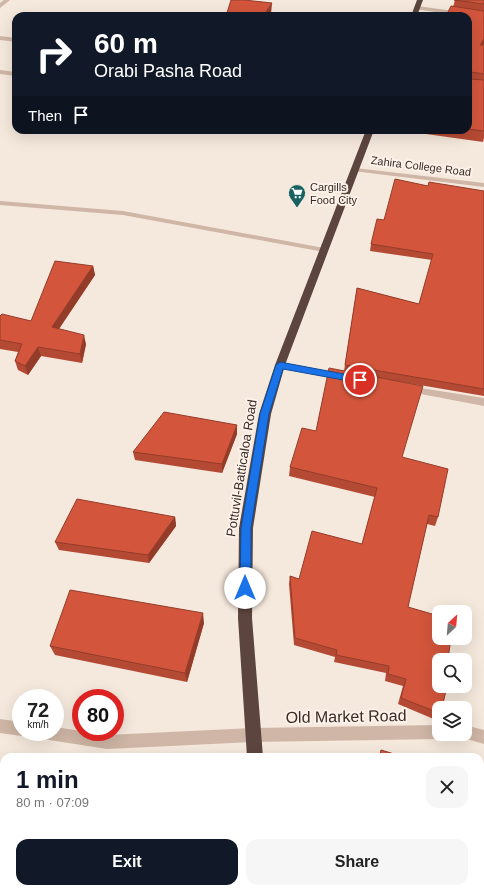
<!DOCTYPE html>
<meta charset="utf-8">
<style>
body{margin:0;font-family:Helvetica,sans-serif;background:#f6f6f6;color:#222;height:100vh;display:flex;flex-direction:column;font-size:15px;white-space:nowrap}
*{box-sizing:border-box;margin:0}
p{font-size:13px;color:#767676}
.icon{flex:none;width:22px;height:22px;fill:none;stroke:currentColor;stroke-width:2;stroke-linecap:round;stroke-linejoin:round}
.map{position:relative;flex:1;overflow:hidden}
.panel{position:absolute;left:0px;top:753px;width:484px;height:140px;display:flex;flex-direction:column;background:#fff;border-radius:12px 12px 0 0;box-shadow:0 4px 16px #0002}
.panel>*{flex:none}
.guide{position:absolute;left:12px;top:12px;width:460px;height:122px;border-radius:12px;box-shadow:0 4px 16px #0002;background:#111827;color:#fff;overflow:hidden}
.needle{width:26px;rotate:26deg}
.controls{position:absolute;left:432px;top:605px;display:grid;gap:8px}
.controls a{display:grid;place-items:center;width:40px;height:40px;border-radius:8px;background:#fff;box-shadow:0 4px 16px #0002;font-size:20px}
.speed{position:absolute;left:12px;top:689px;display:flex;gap:8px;font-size:20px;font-weight:700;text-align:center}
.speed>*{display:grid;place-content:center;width:52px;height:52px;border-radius:50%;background:#fff;box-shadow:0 4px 16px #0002;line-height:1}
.speed small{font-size:10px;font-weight:400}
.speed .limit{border:6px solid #d22;background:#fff;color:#111}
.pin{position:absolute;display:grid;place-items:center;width:34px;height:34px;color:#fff;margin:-17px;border:2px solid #fff;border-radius:50%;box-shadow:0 1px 4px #0007}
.me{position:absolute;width:44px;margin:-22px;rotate:0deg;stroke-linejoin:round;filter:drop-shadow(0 0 3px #0008)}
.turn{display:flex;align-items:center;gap:14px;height:84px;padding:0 16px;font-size:18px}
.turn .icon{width:52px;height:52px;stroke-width:2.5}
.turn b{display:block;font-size:28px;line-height:34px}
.then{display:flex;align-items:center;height:38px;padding:0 16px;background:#0003;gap:8px;font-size:15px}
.round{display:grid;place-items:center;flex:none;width:42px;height:42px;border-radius:12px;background:#f6f6f6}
.head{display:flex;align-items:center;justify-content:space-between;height:68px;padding:0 16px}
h1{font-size:24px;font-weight:700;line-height:30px;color:#111827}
.button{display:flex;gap:8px;margin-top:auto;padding:8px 16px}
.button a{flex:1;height:46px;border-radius:12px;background:#111827;color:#fff;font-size:16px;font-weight:700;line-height:46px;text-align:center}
.button a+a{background:#f6f6f6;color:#222}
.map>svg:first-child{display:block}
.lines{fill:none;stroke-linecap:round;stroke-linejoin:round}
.minor{fill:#cfb6a6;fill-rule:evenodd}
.highway{fill:#5c453e;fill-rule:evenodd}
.wall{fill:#b54a34}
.shaded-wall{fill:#943c2a}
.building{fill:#d3563c;stroke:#943c2a}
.route{fill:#1a73e8;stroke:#114b97}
.labels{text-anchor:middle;stroke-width:4;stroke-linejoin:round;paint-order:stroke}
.far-street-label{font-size:11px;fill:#3a2c28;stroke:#fcf2e9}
.far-poi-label{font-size:11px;fill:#3a2c28;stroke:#fcf2e9;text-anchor:start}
.street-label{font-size:13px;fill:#3a2c28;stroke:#fcf2e9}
.near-street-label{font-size:16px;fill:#3a2c28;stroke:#fcf2e9}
</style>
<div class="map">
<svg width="484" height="893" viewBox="0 0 484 893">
<rect width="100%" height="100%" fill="#f5e8dc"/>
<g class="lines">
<!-- minor -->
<g class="minor">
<path d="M4,0H10L0,8V3Z"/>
<path d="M417,6L484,15V19L415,9L414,8Z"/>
<path d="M0,36L16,38V42L0,40Z"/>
<path d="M0,70L16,72V76L0,74Z"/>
<path d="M355,168L484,183V187L353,171L352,170Z"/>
<path d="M0,201L123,211L324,248L328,250L324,252L123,215L0,205Z"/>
<path d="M280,362L341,374L346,377L341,380L277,367L275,365L277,363Z"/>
<path d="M408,386L484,398V406L405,391L403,389L405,387Z"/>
<path d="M0,719L21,722V732H26V734L21,736L0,733Z"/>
<path d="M439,725V734H445L444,737L439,739L253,742L107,749L43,739L38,737L36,732H55V727L107,735L253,728Z"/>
<path d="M465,725L484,730V744L460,737L459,734H465Z"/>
</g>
<!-- highway -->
<g class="highway">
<path d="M417,0H423L417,16H411Z"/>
<path d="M366,130H374L285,365L271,414L253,528L252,618L263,757H247L238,618L239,528L259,414L275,365Z"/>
<path d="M255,889H273L274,893H256Z"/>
</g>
</g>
<!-- wall -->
<g class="wall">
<path d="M455,0H484V44L483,45H484V138L483,142L426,134L427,130H468V16L453,7Z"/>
<path d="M428,186L484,191V396L396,381L402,457L438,517L435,526L427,524L408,607L439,708V716L436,720L398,704L403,686L385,681L386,673L334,662L335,657L294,645L289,584L290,576L299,579L362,544L375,497L289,476L290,467L316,431L344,371L357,288L419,304L432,260L370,251L371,244L384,220Z"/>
<path d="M93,266L95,275L59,329L86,344L82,363L41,356L28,375L18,370L15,361L18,352L0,349V316L31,321Z"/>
<path d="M237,425V434L222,473L135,460L133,452Z"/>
<path d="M175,517L176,526L149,563L59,550L55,542Z"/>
<path d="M204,623L187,682L55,655L50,646Z"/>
<path d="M381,750L404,757H378Z"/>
<path d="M463,889H475L484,893H461V890Z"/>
</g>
<!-- shaded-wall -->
<g class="shaded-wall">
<path d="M272,3L271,14L270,16H263Z"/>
<path d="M484,39V44L478,54L480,45Z"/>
<path d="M93,266L95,275L54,336L52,327Z"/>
<path d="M84,335L86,344L82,363L80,354Z"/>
<path d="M38,347L41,356L28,375L25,366Z"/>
<path d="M237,425V434L222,473V464Z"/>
<path d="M175,517L176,526L149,563L148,555Z"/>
<path d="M203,613L204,623L187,682L185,673Z"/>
</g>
<!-- building -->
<g class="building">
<path d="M231,0H244L272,3L263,16H226Z"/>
<path d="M454,0H484V4Z"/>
<path d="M451,6L484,11V39L480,45H484V74L471,72L469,73L470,79L484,80V131L468,129V16H446Z"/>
<path d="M395,179L428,186L429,182L484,191V389L345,365L357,288L419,304L433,254L371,244L377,219L384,220Z"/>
<path d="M55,261L93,266L52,327L84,335L80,354L38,347L25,366L15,361L22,344L0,340V316L2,314L31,321Z"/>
<path d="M329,368L423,386L402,457L448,469L438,517L429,515L408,607L439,616V638H451L448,659L451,660H439V686H447L442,708H439V713L401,698L406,679L388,674L389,666L336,655L337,650L295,638L290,576L299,579L312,531L362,544L377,488L290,467L302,428L316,431Z"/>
<path d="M164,412L237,425L222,464L133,452Z"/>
<path d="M77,499L175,517L148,555L55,542Z"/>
<path d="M70,590L203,613L185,673L50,646Z"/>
<path d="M381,750L404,757H380Z"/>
<path d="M466,889H475L484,891V893H466Z"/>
</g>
<!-- route -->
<path class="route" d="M280,362L360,377L364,380L360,383L283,369L269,414L251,528V588L249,591L245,593L242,591L240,588L241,528L260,414L276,365Z"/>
<!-- icons -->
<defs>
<g id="supermarket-pin" transform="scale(0.9)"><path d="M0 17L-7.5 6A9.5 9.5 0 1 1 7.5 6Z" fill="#186161" stroke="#fcf2e9"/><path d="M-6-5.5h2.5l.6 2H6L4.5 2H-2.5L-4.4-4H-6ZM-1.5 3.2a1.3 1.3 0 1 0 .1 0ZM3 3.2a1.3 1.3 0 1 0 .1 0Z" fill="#fff"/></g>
</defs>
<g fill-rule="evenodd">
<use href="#supermarket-pin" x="297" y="193"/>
</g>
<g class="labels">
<!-- far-street labels -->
<g class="far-street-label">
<text transform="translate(421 166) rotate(7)" y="4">Zahira College Road</text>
</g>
<!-- far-poi labels -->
<g class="far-poi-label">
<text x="310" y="191">Cargills<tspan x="310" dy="13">Food City</tspan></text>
</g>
<!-- street labels -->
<g class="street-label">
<text transform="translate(241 468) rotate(-81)" y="5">Pottuvil-Batticaloa Road</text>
</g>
<!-- near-street labels -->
<g class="near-street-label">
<text transform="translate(346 716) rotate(-1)" y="6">Old Market Road</text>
</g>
</g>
</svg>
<div class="controls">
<a><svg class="needle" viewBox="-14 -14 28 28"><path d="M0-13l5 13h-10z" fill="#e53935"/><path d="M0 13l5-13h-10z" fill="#767676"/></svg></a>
<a><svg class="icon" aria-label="search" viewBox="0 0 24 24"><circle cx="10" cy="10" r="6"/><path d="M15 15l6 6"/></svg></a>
<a><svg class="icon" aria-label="layers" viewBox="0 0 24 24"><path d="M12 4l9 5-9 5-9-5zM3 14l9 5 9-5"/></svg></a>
</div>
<div class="speed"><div>72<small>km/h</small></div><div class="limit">80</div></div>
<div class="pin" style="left:360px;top:380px;background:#d93025"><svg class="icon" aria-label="arrive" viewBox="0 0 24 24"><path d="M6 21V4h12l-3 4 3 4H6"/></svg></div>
<svg class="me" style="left:245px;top:588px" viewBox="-20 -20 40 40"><circle r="19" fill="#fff"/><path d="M0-13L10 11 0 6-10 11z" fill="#1a73e8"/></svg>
<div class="guide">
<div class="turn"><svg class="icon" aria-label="right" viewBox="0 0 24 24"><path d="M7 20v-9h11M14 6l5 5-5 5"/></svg><div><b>60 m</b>Orabi Pasha Road</div></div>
<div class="then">Then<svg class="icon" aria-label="arrive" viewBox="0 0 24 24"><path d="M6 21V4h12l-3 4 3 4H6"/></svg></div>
</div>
<section class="panel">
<div class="head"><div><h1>1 min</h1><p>80 m · 07:09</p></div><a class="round"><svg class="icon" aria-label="close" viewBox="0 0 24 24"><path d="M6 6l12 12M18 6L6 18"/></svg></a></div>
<div class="button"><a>Exit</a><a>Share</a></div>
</section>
</div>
